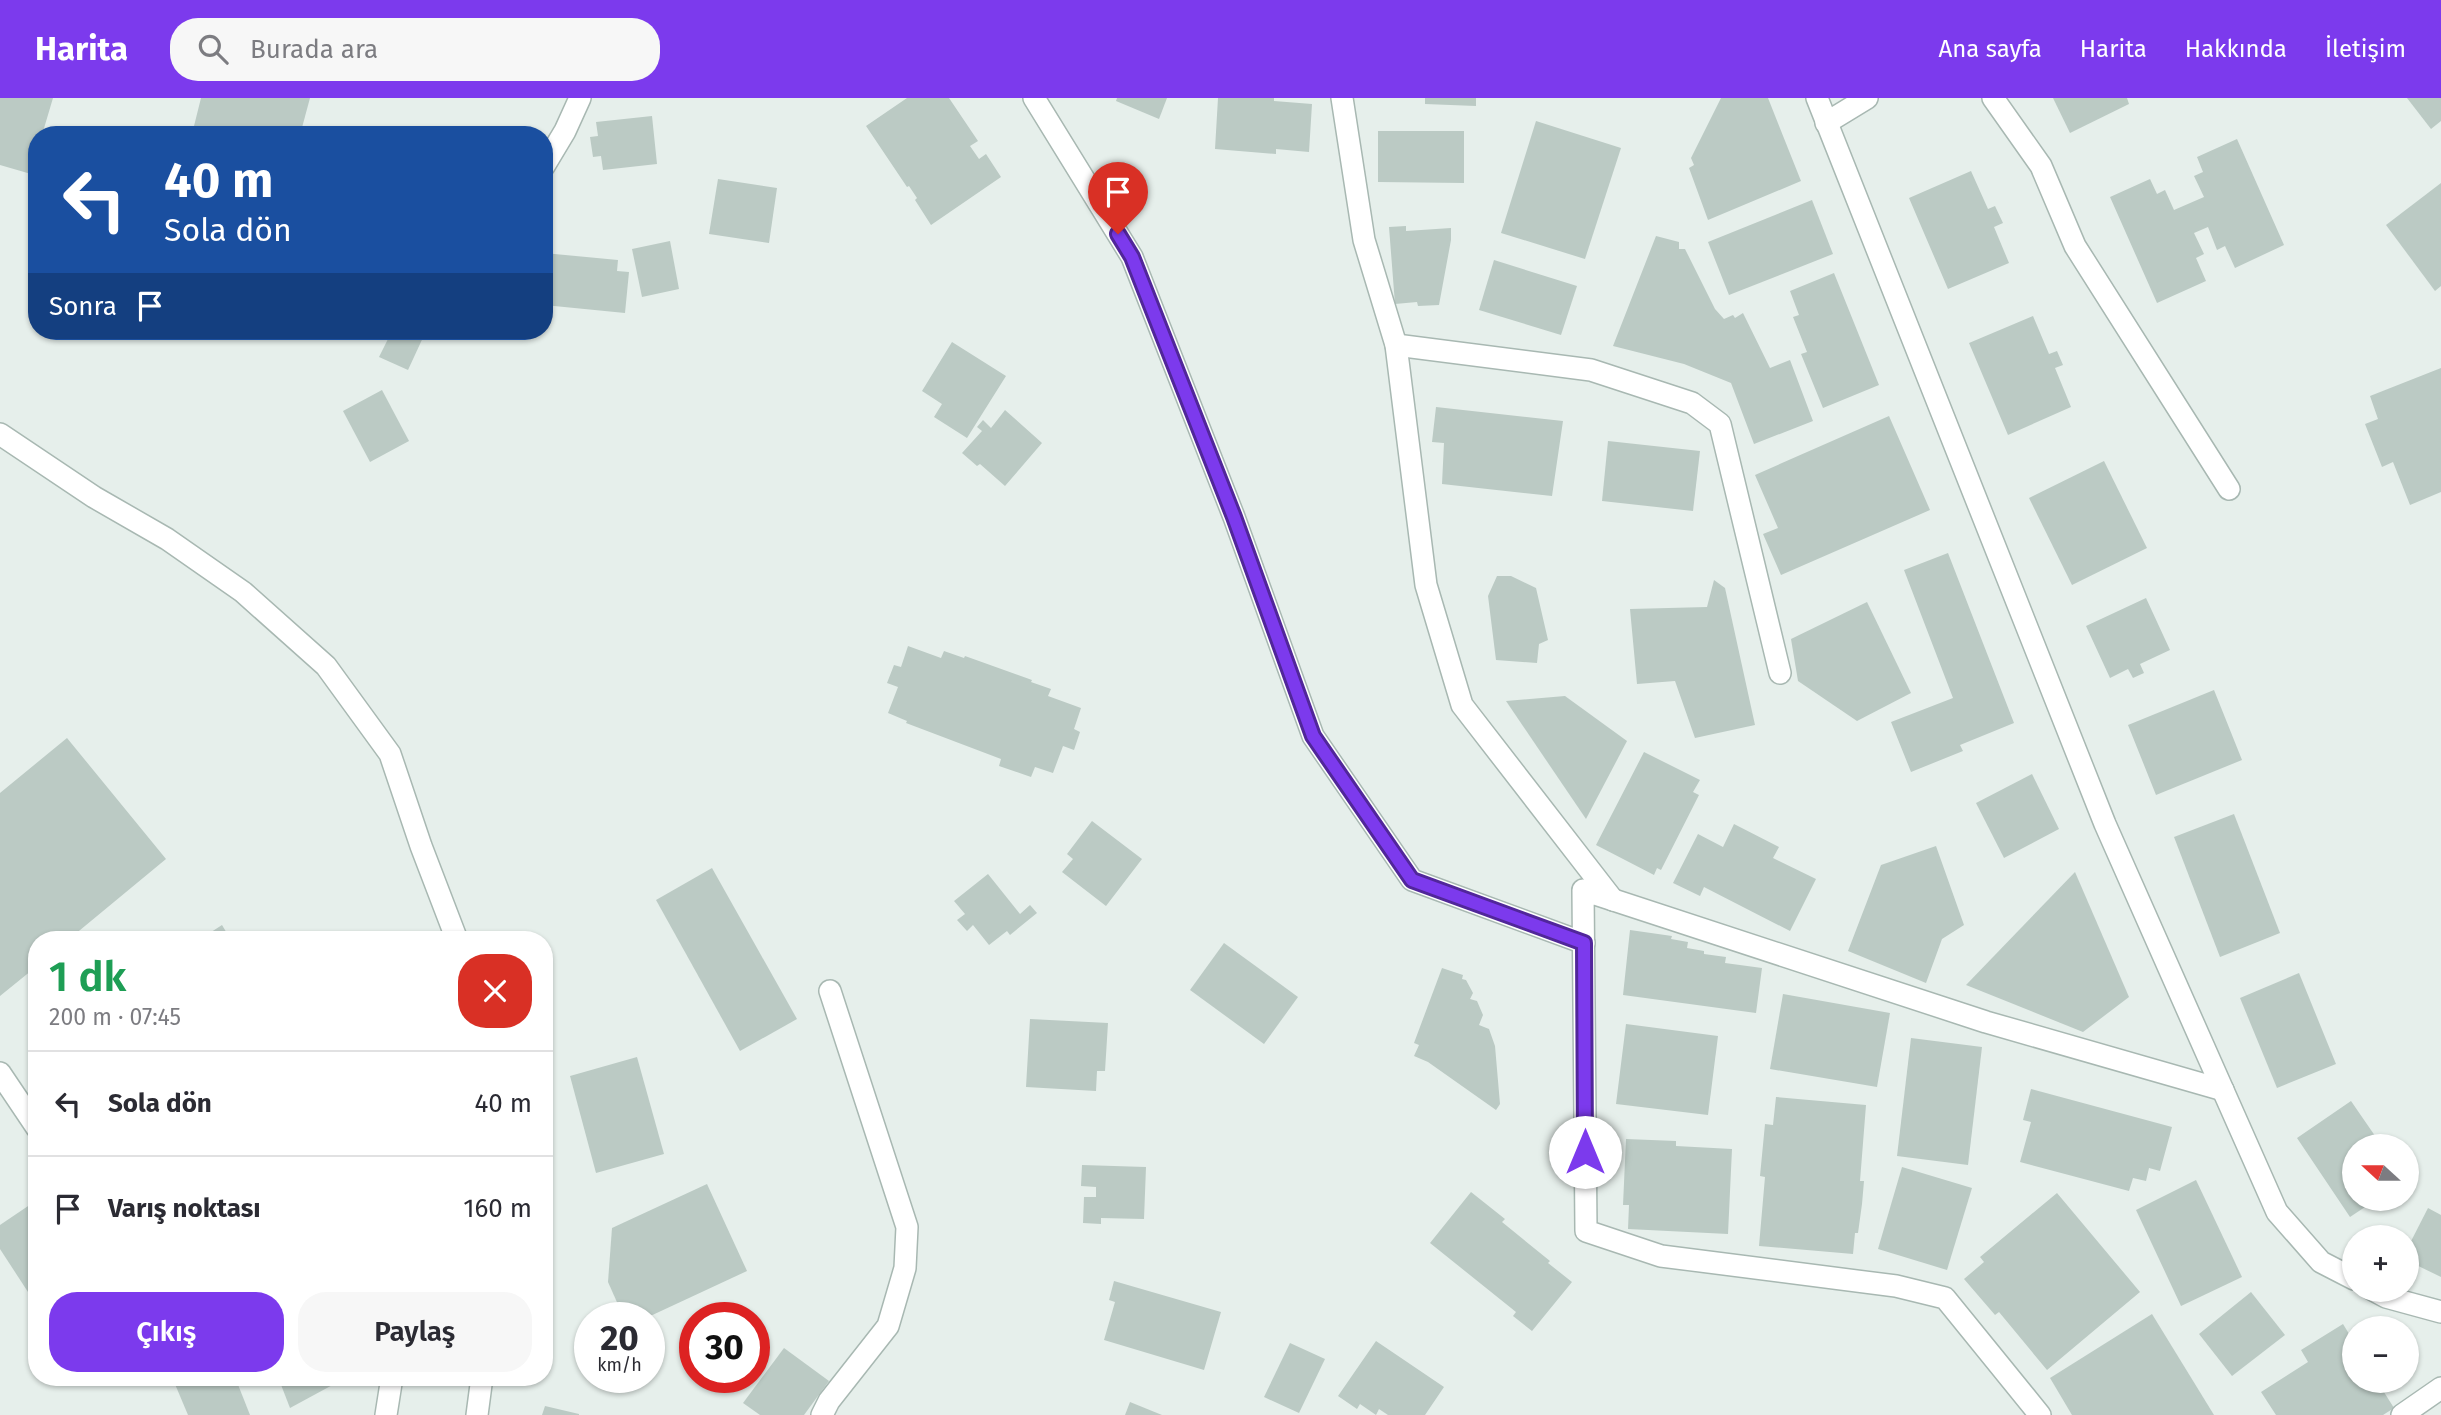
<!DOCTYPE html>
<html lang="tr">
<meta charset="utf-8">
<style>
body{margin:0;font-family:"Fira Sans",sans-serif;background:#f7f7f7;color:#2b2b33;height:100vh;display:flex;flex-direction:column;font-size:26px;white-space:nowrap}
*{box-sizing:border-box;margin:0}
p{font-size:23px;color:#7c7c81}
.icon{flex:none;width:38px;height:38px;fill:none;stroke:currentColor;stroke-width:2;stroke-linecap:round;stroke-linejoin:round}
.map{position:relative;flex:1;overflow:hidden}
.panel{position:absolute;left:28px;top:833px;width:525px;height:455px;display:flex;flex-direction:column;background:#fff;border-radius:28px;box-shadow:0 2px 5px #0004}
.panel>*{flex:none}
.banner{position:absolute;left:28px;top:28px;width:525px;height:214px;border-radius:28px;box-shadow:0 2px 5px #0004;background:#1a4fa0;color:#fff;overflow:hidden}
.needle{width:46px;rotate:291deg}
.tools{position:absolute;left:2342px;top:1036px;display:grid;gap:14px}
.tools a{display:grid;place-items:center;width:77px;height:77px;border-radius:50%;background:#fff;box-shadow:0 2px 5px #0004;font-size:35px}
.speed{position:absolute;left:574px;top:1204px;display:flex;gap:14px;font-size:35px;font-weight:700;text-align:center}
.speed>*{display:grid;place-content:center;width:91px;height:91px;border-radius:50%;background:#fff;box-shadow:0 2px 5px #0004;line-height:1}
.speed small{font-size:18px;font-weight:400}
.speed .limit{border:10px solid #d22;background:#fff;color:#111}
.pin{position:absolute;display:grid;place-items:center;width:60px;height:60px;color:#fff;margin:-72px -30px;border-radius:50% 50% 50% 0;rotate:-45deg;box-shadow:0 0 7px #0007}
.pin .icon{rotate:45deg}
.me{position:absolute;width:77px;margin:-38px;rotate:0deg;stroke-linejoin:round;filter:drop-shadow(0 0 5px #0008)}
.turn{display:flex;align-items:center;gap:24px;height:147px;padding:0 21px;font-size:32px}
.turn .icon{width:91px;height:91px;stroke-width:2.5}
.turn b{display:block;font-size:49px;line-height:60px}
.then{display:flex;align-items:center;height:66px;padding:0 21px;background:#0003;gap:14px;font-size:26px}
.round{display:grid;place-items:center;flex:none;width:74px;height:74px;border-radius:28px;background:#f7f7f7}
.head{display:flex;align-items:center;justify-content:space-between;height:119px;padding:0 21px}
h1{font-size:42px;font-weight:600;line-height:52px;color:#1e9e55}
.primary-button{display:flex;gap:14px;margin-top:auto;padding:14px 21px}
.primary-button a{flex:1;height:80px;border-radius:28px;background:#7c3aed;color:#fff;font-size:28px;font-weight:600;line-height:80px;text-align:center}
.primary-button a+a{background:#f7f7f7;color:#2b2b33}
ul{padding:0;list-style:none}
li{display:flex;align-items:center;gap:21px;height:105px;padding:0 21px;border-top:2px solid #e1e1e2}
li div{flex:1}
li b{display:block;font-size:26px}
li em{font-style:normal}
header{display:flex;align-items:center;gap:42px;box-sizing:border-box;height:98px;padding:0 35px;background:#7c3aed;color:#fff}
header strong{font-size:33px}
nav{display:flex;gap:38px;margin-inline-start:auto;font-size:24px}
.search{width:490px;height:63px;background:#f7f7f7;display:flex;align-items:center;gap:18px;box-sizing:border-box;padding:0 24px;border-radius:28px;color:#7c7c81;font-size:26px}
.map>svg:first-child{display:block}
.building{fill:#bbcac4}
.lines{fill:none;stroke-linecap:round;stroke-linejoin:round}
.street-casing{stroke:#a8b8b2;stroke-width:24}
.street{stroke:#fff;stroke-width:21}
.route-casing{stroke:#51269a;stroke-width:18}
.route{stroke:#7c3aed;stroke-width:12}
</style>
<header>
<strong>Harita</strong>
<div class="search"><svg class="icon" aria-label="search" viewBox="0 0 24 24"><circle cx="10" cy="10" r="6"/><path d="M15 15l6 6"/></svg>Burada ara</div>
<nav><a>Ana sayfa</a><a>Harita</a><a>Hakkında</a><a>İletişim</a></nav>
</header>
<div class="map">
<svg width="2441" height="1317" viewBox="0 0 2441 1317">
<rect width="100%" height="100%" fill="#e6efeb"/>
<!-- building -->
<g class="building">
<path d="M0,0H53L42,37H37V56L31,76L0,67Z"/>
<path d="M201,0H310L300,37H195L192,36Z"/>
<path d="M907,0H949L978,43L970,48L979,61L986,56L1001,79L931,127L915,102L917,100L909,88L907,89L866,28Z"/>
<path d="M1117,0H1167L1159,21L1116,3Z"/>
<path d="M1218,0H1274V3L1312,6L1309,54L1276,51V56L1215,51Z"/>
<path d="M1425,0H1476V8L1425,6Z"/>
<path d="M1721,0H1768L1801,83L1708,122L1689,70L1694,67L1691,60Z"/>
<path d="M2053,0H2127L2129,6L2070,35Z"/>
<path d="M2407,0H2441V23L2431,31Z"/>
<path d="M652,18L657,66L603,72L601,58L593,59L590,39L598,38L596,24Z"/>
<path d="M1536,23L1621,50L1585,161L1501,135Z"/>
<path d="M1378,33H1464V85L1378,84Z"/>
<path d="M2237,41L2284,147L2235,170L2225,148L2217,152L2208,129L2194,135L2204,156L2196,160L2206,183L2157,205L2110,99L2150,81L2157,96L2165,92L2174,112L2204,99L2194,78L2203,74L2197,59Z"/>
<path d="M1971,73L1988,111L1995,108L2003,125L1994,129L2009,165L1948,191L1909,100Z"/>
<path d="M718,81L777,90L769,145L709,136Z"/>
<path d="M2441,85V188L2435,193L2386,127Z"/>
<path d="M1812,102L1833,156L1729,197L1708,144Z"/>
<path d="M1406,128V133L1451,130V142L1439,207L1418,208L1417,204L1395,206L1389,129Z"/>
<path d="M1656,138L1679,144V151H1685L1715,211L1724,221L1733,217L1735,220L1743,215L1770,270L1790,262L1813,323L1754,346L1731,285L1684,266L1613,248Z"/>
<path d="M670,143L679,191L642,199L632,151Z"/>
<path d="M544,155L618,162L617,173L629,174L625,215L544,207Z"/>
<path d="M1494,162L1577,188L1561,237L1479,212Z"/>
<path d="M1834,175L1879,287L1823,310L1801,256L1807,254L1793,219L1799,217L1790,193Z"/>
<path d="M2033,218L2049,256L2057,253L2063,267L2055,270L2071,309L2008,337L1969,245Z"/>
<path d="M392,233H426L408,272L379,259Z"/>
<path d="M952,244L1006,278L967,340L934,319L942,306L922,293Z"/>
<path d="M2441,270V394L2410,407L2393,364L2382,369L2365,326L2378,321L2370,298Z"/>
<path d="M382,292L409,343L370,364L343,313Z"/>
<path d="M1436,309L1563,323L1552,398L1442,386L1444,345L1432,344Z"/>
<path d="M1005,312L1042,345L1005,388L980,366L977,368L962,355L982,333L977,329L983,322L991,330Z"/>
<path d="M1889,318L1930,412L1781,477L1763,436L1778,430L1755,377Z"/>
<path d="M1608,343L1700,353L1693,413L1602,403Z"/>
<path d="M2104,363L2147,450L2072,487L2029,400Z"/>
<path d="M1948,455L2014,625L1960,647L1963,653L1911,674L1891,624L1953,600L1904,472Z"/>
<path d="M1497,478H1511L1536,490L1548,542L1539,546L1537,565L1496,562L1488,498Z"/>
<path d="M1714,482L1725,490L1755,627L1695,640L1675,583L1637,586L1630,511L1707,509Z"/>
<path d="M2146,500L2170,552L2140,566L2144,575L2133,580L2128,571L2110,580L2086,528Z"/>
<path d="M1867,504L1911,595L1857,623L1798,583L1791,541Z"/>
<path d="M908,548L941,560L944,553L964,560L965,558L1032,582L1031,584L1051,591L1048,598L1081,610L1074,631L1080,634L1074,652L1063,648L1053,675L1035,669L1031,679L999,668L1001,661L906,625L907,623L888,615L898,589L887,585L894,567L901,569Z"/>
<path d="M2214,592L2242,662L2156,697L2128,627Z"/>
<path d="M1565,598L1627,643L1586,721L1506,603Z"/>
<path d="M67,640L166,761L68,842H37V868L0,898V695Z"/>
<path d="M1644,654L1700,682L1693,694L1699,697L1661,772L1657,770L1654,777L1596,747Z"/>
<path d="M2032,676L2059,731L2004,760L1976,705Z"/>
<path d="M2234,716L2280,835L2220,859L2174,739Z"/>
<path d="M1092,723L1142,761L1106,808L1062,774L1073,761L1067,756Z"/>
<path d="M1734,726L1779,749L1773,760L1816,781L1790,833L1704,789L1700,798L1673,785L1698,736L1723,749Z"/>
<path d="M1936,748L1964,827L1942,841L1926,885L1848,853L1881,767Z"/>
<path d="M712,770L797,921L740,953L656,802Z"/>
<path d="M2075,774L2129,899L2083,934L1966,887Z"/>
<path d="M988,776L1020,816L1030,807L1037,815L1010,837L1007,833L989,847L973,827L967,833L957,822L965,816L954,803Z"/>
<path d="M222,827L231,842H198L205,838Z"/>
<path d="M1630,832L1672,838L1671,841L1688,844L1687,850L1704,853V856L1726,859L1725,865L1762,870L1756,915L1623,897Z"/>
<path d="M1224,845L1298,899L1264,946L1190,892Z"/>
<path d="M1442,870L1463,877L1462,881L1466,882L1473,895L1470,901L1477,903L1483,917L1479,927L1489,931L1495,948L1500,1006L1496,1012L1428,964L1414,958L1419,947L1414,945Z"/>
<path d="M2299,875L2336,966L2277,990L2240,900Z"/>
<path d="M1783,896L1890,915L1877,989L1770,971Z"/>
<path d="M1030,921L1108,925L1105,973H1097L1096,993L1026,989Z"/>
<path d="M1626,926L1718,938L1708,1017L1616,1006Z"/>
<path d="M1911,940L1982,949L1968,1067L1897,1058Z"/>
<path d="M637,959L664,1056L596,1075L570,978Z"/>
<path d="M2031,991L2172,1029L2160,1073L2149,1070L2146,1083L2133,1080L2129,1093L2020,1064L2031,1024L2023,1022Z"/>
<path d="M1776,999L1866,1007L1860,1083H1864L1862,1106L1858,1135H1855L1853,1156L1759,1148L1765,1079L1760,1078L1765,1026L1773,1027Z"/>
<path d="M2351,1003L2382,1048H2354V1101H2377L2350,1119L2297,1040Z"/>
<path d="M1626,1041L1676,1043V1048L1732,1051L1728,1136L1628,1131L1629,1107H1623Z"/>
<path d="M1082,1067L1146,1069L1144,1121L1101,1120V1126L1083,1125L1084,1099H1096V1089L1081,1088Z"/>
<path d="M1902,1069L1972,1090L1947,1172L1878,1151Z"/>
<path d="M2196,1082L2242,1179L2181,1208L2136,1112Z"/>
<path d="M707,1086L747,1173L646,1220H624L608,1184L612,1130Z"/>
<path d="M1471,1094L1505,1121L1502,1124L1550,1163L1548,1165L1572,1184L1532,1233L1513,1218L1516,1214L1430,1145Z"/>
<path d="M2057,1095L2140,1194L2047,1272L1999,1214L1995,1217L1964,1181L1984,1164L1980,1159Z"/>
<path d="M37,1102V1189L28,1194L0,1151V1127Z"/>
<path d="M2428,1110L2441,1117V1179L2406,1162V1153Z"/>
<path d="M1114,1183L1221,1214L1204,1272L1104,1242L1115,1204L1109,1202Z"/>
<path d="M2251,1194L2285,1237L2232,1278L2199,1236Z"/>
<path d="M2152,1216L2214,1317H2072L2050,1280Z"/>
<path d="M2343,1226L2354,1244V1283H2377L2394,1310L2383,1317H2276L2261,1294L2308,1264L2301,1252Z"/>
<path d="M1376,1243L1444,1289L1425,1317H1388L1379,1311L1376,1317L1360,1306L1357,1311L1338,1298Z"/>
<path d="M1290,1245L1325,1261L1299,1315L1264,1299Z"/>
<path d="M784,1250L829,1283L804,1317H760L743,1305Z"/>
<path d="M172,1279H235L250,1317H188Z"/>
<path d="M278,1279H338V1284L290,1310Z"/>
<path d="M1130,1304L1162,1317H1125Z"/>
<path d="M545,1308L579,1316V1317H542Z"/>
</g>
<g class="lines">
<!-- street casing -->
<g class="street-casing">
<g id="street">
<path d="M1034,0L1132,159L1234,419L1313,638L1412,782L1584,845"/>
<path d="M1342,0L1364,142L1396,247L1426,487L1462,607L1613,802"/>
<path d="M1817,0L2105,726L2277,1114L2321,1164L2354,1181"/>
<path d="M1993,0L2041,68L2075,148L2229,391"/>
<path d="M1826,25L1867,0"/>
<path d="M544,68L565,33L580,0"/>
<path d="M1396,247L1591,272L1692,305L1720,326L1780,575"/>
<path d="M0,336L94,399L167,441L243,494L326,568L390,656L421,748L457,842"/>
<path d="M0,975L37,1030"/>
<path d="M2373,1192L2386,1199L2441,1214"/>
<path d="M386,1317L392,1279"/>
<path d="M477,1317L482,1279"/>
<path d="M822,1317L829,1303L888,1228L905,1170L907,1129L830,893"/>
<path d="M2040,1317L1945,1200L1896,1188L1661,1158L1586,1133L1583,792L1986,924L2223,992"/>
<path d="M2402,1317L2441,1290"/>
</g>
</g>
<!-- street -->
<use href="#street" class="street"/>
</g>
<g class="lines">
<!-- route casing -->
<g class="route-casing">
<path id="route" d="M1118,136L1132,159L1234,419L1313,638L1412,782L1584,845L1585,1054"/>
</g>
<!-- route -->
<use href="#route" class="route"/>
</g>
</svg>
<div class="tools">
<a><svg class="needle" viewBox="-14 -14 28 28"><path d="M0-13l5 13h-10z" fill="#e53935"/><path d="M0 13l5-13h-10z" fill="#7c7c81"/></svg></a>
<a>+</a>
<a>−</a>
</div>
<div class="speed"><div>20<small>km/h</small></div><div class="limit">30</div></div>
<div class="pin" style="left:1118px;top:136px;background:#d93025"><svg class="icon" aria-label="arrive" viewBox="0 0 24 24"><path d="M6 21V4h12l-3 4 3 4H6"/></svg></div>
<svg class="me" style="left:1585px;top:1054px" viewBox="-20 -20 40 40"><circle r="19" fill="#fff"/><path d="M0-13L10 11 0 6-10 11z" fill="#7c3aed"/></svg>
<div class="banner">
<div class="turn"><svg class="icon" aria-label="left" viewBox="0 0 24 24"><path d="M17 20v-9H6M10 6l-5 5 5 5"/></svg><div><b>40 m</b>Sola dön</div></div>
<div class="then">Sonra<svg class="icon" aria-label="arrive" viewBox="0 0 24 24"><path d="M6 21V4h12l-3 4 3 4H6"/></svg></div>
</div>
<section class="panel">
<div class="head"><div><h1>1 dk</h1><p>200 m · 07:45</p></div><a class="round" style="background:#d93025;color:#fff"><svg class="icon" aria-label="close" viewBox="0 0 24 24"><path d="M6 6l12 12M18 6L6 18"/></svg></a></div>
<ul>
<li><svg class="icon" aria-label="left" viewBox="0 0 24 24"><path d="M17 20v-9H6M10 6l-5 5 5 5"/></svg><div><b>Sola dön</b></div><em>40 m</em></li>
<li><svg class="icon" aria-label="arrive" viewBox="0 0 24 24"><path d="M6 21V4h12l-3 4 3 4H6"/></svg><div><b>Varış noktası</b></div><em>160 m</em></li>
</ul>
<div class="primary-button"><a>Çıkış</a><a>Paylaş</a></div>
</section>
</div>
